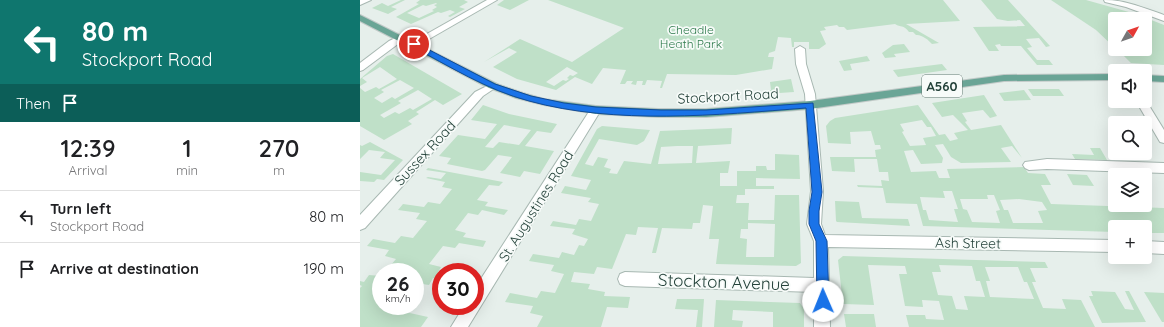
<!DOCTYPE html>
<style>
body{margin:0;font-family:Quicksand,sans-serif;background:#f2f2f2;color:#202124;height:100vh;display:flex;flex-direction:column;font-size:15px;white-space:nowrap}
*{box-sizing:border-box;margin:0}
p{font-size:13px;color:#757577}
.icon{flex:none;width:22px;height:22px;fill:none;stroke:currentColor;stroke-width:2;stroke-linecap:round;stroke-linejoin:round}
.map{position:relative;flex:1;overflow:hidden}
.panel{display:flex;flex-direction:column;background:#fff;width:360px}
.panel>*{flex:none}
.hud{background:#0f766e;color:#fff;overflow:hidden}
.needle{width:26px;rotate:50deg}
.buttons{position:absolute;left:748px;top:12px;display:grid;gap:8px}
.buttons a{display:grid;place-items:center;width:44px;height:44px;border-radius:4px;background:#fff;box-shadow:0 4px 16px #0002;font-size:20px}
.speed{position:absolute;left:12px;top:263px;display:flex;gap:8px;font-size:20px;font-weight:700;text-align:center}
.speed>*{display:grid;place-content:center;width:52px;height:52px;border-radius:50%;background:#fff;box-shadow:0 4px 16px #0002;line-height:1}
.speed small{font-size:10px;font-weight:400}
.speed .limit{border:6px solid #d22;background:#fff;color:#111}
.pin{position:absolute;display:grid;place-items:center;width:34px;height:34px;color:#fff;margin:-17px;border:2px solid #fff;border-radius:50%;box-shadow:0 1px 4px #0007}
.me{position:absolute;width:44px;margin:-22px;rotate:359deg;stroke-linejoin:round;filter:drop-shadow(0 0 3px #0008)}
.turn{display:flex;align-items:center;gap:14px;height:84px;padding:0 16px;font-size:18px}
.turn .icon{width:52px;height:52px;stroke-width:2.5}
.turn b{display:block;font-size:28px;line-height:34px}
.then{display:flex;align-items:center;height:38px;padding:0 16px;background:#0003;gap:8px;font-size:15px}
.eta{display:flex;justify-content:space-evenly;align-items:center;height:68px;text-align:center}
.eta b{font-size:24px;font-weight:600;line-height:28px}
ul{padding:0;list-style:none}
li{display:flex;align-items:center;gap:12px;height:52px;padding:0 16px;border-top:1px solid #e0e0e0}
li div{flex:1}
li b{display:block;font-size:15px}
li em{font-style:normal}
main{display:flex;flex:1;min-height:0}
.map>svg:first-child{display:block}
.green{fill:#bfe0c8;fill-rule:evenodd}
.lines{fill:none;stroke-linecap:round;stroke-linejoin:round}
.minor-casing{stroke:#a8b8b2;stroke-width:2}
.major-casing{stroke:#c2cac8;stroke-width:2}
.minor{fill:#fff;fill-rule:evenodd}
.major{fill:#6aa596;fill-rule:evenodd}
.route{fill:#1a73e8;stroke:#114b97}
.labels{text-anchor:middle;stroke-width:3.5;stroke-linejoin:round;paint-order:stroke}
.far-park-label{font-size:12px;fill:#2d7a4b;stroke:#f7fbf9}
.shield{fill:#f7fbf9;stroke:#637a73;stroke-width:1}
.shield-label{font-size:13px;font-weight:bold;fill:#24423a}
.street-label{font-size:14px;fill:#24423a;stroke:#f7fbf9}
.near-street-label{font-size:17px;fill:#24423a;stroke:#f7fbf9}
</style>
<main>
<section class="panel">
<div class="hud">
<div class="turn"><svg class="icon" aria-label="left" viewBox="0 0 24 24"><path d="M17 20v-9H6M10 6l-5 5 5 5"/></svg><div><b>80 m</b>Stockport Road</div></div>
<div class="then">Then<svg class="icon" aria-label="arrive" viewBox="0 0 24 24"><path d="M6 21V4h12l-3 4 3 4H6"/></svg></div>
</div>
<div class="eta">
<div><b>12:39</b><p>Arrival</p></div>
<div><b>1</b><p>min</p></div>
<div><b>270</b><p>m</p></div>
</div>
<ul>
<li><svg class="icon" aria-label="left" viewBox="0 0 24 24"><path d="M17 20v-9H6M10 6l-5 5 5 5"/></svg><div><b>Turn left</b><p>Stockport Road</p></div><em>80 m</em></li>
<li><svg class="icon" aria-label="arrive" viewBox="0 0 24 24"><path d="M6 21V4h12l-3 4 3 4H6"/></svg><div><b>Arrive at destination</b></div><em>190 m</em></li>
</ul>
</section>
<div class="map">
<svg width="804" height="327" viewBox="0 0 804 327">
<rect width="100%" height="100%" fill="#e6efeb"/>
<!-- green -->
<g class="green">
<path d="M41,0H45L31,7L37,9L28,14L12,8L22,3L28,6Z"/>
<path d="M60,0H104L108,2L99,7L105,9L90,17L88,16L95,12L90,10L81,13L78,12L51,24L36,17L59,4L56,3ZM76,3L77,4L74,5L77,7L72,10L74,11L59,18L47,13L63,5L66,6Z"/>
<path d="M144,0H169L150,10L137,5Z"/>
<path d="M188,0H583L600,21L546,24L579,43L572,44C569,40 561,34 556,35L553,32H549C543,24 541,28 535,24L487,30L484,27H479L477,25L464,27L466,30L460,31L466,44L459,49H449V42H434V47H432L431,38L418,37L415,51L409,53L408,57H414L412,69L376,75L307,74L302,88H300L302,81L287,80L285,85H282L283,81H277L276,85L271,84L273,81H267L265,84H260L266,70L243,68L232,84L215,77L196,90L157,79L133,67L157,52L149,48L124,62L160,39L212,62L264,28ZM207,67L218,73L213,76L210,75L207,78L209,79L206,81L203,80L194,86L186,82Z"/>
<path d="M621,0H648L690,46L686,47L679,38L666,39L672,47L667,48L677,60H689L693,65H677L661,46H641L640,44L635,45L639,51H629L613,27L665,26L660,20L648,21L637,19Z"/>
<path d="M691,0H726L776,14L804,25V65L771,63L757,49H785V19H755V48L736,30Z"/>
<path d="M544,44L550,52L534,54L536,57L525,58L522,53L533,45Z"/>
<path d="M33,54L102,94L83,105L75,100L56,112L59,114L48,121L52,124L24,140L0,126V88L5,92L16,87L19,89L37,79L20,67L2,78L7,82L0,86V79L27,56ZM40,80L54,88L35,99L32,97L22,103L14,98L24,92L21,90ZM58,90L72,99L53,110L50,108L39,114L35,112L24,118L20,115L41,103L38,101Z"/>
<path d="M507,56L510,61L490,64L492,70L484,71L479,61Z"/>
<path d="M582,64L587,70L538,77L533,70Z"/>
<path d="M431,79L434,92L405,94L404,91L411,90L410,82Z"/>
<path d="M668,89H699L704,96H673Z"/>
<path d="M664,90L671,100L644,101L639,93Z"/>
<path d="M624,95L637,116L630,118L623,110L602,113L607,121L605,122L611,130L641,125L662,158L652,146L641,148L651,162L601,163L591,157L583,144L575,145L583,158L582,163L561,164L553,150L544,151L551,172L576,171L579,178H590L587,169L664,167L668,173L685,174L691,185H681L691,204L804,208V233H785V227H755V232L563,226L557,204L526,203L523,188L498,187L497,185L522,186L521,180L529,181L528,172H519L517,159H494L495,172L472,171L470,157H516L515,150L521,149L520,145H515L511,131L490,132L491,144L468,143L466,126L470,121L475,118L558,105L579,135L585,134L590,141L598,139L594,133L608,130L593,115L582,117L572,103ZM562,120L567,127H571L576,136L563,138L566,145L550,146L542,132L544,131L540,124ZM583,191H592L598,209H594L598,222L569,220L566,210H563L560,197L585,198ZM627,195H634L640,210L636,211L640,223L612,222L607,210L603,209L600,199H628ZM640,200L659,199L682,202L687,210L678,211L683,223H653L648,210H644Z"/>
<path d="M123,105L149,114L197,124L191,133L177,131L165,146L194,151L180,174L164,171L160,177L140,173L152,157L138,155L125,170L122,171L87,164L91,158L79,156L98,135L125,139L137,124L111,120ZM144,125L171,130L159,145L139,142L133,148L125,147Z"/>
<path d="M242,126L290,130L284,141L277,145L239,139L225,164L233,166L238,157L248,159L244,167L251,169L249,173L257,174L264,161L291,164L300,131L372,128L371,144L338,146L336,163L370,161L368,173H360V186H377V171H396V166H406L407,170H415V154L439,155L440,179L396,178V186H414V189H385V195H377L376,203H389L388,220H414L415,195H439L441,263L436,266L356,264L359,239H349L353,206L343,205L340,223H333L332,229L302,228L296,253H292L298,228L278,227L276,235L266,234L252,269L237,267L234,274L214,272L211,282L230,284L228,289L245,292L244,296L270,297L268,308L247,307L241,327H177L183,316L170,313L173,306L145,302L150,293L177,298L181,291L195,293L204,274L191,271L194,265L169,261L173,254L199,258L202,252L214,255L219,245L224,246L228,239L212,234L215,229L190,226L193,221L216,225L219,219L231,221L239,204L228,202L231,198L201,193L205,186L226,190L231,180L211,176L237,129ZM317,146H333L332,163L298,164L301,147ZM388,223L415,224L414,257H386L387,239L380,238L381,229H388Z"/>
<path d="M10,142L43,160L24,180L17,179L14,182L0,181V172L21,175L35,160L20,158L25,152L9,150L0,159V145L2,146Z"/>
<path d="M730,148H740L747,160L715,159L712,154L734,155Z"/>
<path d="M68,168L143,182L139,186L129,185L117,200L128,202L125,206L148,210L144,215L122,210L118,215L108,213L95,230L106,233L103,237L126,241L123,247L99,243L95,248L83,246L69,264L81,267L78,272L81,273V280L73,278L69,285L56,283L55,284V272H25L36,259L25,256L29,250L7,246L13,239L35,243L41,236L53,238L67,221L56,219L60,213L38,210L43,204L64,207L68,202L80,204L92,189L82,187L85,182L66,178L68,177L81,179L86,173L66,170Z"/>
<path d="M707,174L727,175L734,186L713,185Z"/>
<path d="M475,201L499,202L502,218L548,219L550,226L477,222L476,221Z"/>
<path d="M483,256L685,262L688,268H670L676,282H672L683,308L706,309L702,299L721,300L735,327H549L546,315H565L566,319L584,320L579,301L562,300L563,307L545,306L539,274H547L545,266L508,265L514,305L483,304L478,260ZM579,265L612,266L616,281H620L625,297L604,296L608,310L596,309L592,296L578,295L572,272H581ZM625,267H658L664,282H667L674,299L630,297L626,281H630Z"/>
<path d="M9,275L21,276V306H39L36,310L68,317L61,327H0V288L2,286L0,285V281L4,282Z"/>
<path d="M731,291L755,292L765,309L774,310L765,291H769L786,322L742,323L729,296H733Z"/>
<path d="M784,292L804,293V322H802Z"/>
<path d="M317,299H344L342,327H336L338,310L315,309Z"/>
<path d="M356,300L440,303L444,309V327H413V312L373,310L372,320L383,321L382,327H354Z"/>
<path d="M484,314H514L516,327H486Z"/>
</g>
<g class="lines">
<!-- minor casing -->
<g class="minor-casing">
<g id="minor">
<path d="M0,0H11L0,5Z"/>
<path d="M127,0H137L57,46L54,47L49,44Z"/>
<path d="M744,0C766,0 784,8 804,15V21L766,7L745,2Z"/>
<path d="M42,35L45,36L46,38L3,70L0,71V63L29,41Z"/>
<path d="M440,46L445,49L446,64L455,94L463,191L461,224L465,235L755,240V252L468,247L469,281L470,285L469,288L470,327H454V292L265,286L260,284L258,279L260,274L265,272L454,278V241L447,224L451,191L445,94L436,64L435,49Z"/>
<path d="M133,83L137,84L138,86L123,96L5,228L0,230V215L115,92Z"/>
<path d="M785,99L804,130V143L800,142L776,101H785Z"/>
<path d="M236,106L240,107L241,110L108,327H91L104,306H115V288L232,107Z"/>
<path d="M687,159L804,163V173L687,169L669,170L665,168L663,165L665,162Z"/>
<path d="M785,241L804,242V254L785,253Z"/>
</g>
</g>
<!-- major casing -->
<g class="major-casing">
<g id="major">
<path d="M0,15L137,84L163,93L184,99L236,106L298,109H346L450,101L644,75L755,74V80L644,81L450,109L346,117H298L236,114L184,105L156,98L129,88L0,21Z"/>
<path d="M785,75L804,76V82L785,81Z"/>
</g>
</g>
<!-- minor -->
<use href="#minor" class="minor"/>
<!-- major -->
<use href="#major" class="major"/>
</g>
<!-- route -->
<path class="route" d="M54,42L135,84L171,96L204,103L236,107L301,110H346L453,103L462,192L459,211V224L467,241L469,301L467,305L463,306L459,305L457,301L456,241L449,224V211L452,192L446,108C357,115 256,125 169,101C127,90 89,66 51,46L50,44Z"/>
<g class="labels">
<!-- far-park labels -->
<g class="far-park-label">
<text x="331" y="34">Cheadle<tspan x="331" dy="14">Heath Park</tspan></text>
</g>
<!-- shield labels -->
<rect class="shield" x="562" y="75" width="40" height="22" rx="3"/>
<g class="shield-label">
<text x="582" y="91">A560</text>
</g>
<!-- street labels -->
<g class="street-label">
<text transform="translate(368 96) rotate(-3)" y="5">Stockport Road</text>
<text transform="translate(65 153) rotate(-47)" y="5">Sussex Road</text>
<text transform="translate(176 206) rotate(-58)" y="5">St. Augustines Road</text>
<text transform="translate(608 243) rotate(1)" y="5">Ash Street</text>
</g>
<!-- near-street labels -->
<g class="near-street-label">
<text transform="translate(364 282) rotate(2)" y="6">Stockton Avenue</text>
</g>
</g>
</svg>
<div class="buttons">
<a><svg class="needle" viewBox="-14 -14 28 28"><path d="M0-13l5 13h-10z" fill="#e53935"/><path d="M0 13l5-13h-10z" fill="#757577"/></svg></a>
<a><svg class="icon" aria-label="sound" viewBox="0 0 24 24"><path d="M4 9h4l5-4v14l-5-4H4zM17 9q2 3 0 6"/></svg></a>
<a><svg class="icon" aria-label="search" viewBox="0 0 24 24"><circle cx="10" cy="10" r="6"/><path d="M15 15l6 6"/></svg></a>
<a><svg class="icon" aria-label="layers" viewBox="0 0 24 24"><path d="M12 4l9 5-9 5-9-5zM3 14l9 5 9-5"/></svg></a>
<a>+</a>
</div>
<div class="speed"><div>26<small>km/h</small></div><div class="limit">30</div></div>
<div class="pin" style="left:54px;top:44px;background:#d93025"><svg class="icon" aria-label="arrive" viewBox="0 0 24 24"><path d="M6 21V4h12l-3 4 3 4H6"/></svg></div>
<svg class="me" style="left:463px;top:301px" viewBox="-20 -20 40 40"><circle r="19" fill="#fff"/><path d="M0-13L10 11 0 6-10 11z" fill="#1a73e8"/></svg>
</div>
</main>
